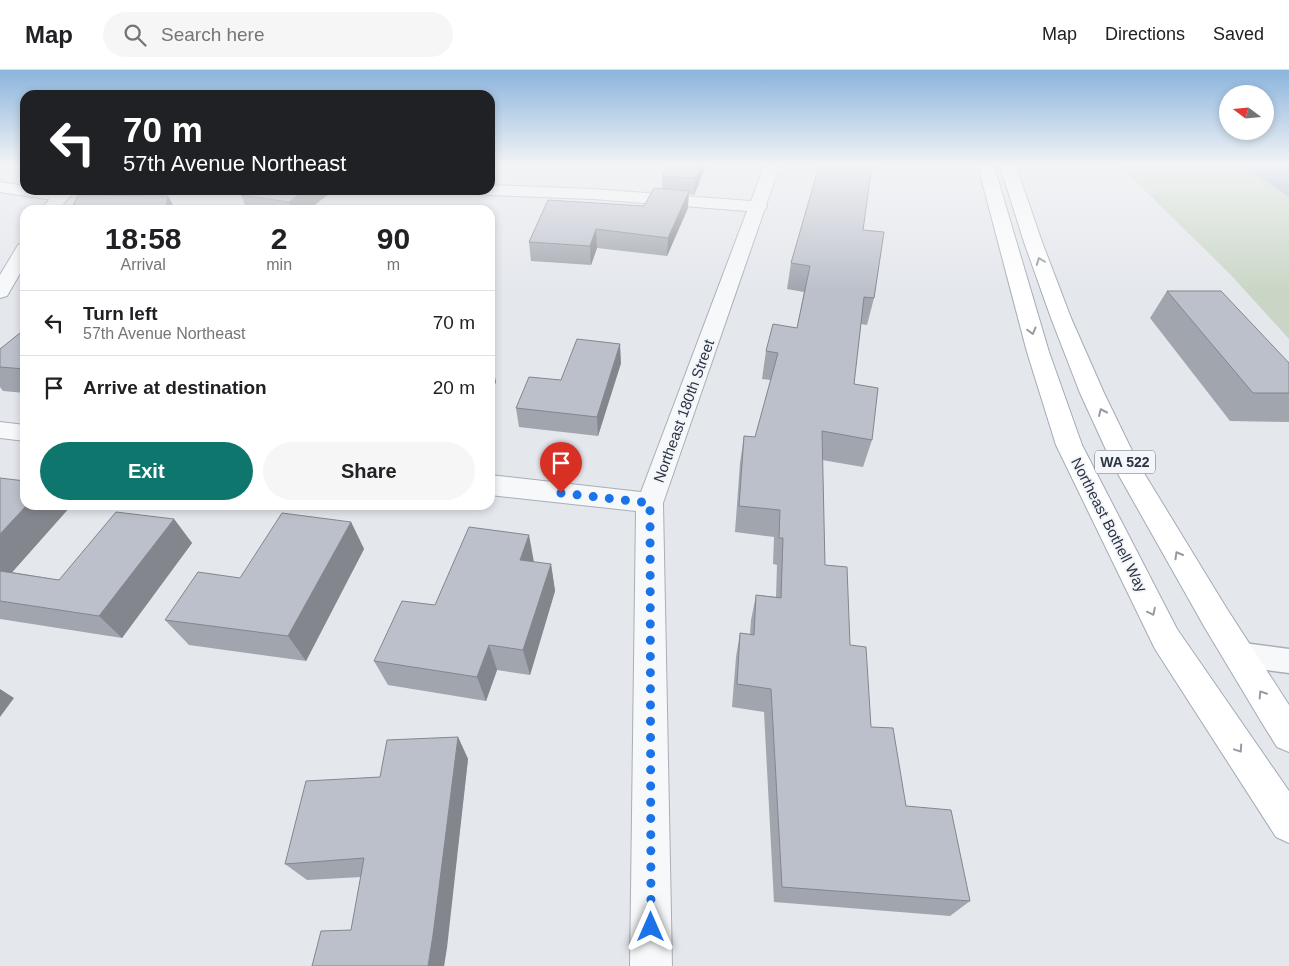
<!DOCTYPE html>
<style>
body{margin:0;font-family:Arial,sans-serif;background:#f6f6f6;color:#202124;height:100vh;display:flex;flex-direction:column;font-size:19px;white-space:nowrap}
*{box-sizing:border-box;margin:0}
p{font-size:16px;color:#757577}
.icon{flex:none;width:28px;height:28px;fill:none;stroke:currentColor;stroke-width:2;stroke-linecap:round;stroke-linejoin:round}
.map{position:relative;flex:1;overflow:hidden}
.side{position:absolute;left:20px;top:135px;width:475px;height:305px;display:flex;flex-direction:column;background:#fff;border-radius:15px;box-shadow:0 2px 8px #0003}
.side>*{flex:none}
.banner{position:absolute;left:20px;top:20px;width:475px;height:105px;border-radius:15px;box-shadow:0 2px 8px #0003;background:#202124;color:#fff;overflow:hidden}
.needle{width:32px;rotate:286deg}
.controls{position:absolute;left:1219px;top:15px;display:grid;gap:10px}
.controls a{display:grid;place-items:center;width:55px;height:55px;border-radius:50%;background:#fff;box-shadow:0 2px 8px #0003;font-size:25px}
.pin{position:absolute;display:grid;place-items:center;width:42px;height:42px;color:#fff;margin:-51px -21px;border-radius:50% 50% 50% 0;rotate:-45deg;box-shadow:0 0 5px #0007}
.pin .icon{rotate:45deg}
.me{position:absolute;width:55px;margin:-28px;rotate:0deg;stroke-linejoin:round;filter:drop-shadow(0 0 4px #0008)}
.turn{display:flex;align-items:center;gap:18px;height:105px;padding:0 20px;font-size:22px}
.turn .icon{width:65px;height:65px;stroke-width:2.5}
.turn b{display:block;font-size:35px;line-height:42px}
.eta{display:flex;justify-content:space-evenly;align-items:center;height:85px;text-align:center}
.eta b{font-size:30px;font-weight:700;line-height:35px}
.button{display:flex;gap:10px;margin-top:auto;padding:10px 20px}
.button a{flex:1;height:58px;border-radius:30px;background:#0f766e;color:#fff;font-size:20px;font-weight:700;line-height:58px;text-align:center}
.button a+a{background:#f6f6f6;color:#202124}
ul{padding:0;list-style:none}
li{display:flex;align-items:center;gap:15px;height:65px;padding:0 20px;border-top:1px solid #e0e0e0}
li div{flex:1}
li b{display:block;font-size:19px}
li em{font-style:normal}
header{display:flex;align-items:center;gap:30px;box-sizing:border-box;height:70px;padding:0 25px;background:#fff;border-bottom:1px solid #e0e0e0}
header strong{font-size:24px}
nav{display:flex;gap:28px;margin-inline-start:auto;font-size:18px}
.search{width:350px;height:45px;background:#f6f6f6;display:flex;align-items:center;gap:12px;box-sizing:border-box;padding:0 18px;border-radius:28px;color:#757577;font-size:19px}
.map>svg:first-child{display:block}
.green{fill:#c9d6c5}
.water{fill:#9fb4cc}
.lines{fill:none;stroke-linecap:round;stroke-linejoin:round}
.lane-casing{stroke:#a9aeb7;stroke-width:3}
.street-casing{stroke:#a9aeb7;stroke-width:2}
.secondary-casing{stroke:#a9aeb7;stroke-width:2}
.primary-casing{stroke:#a3abb8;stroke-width:2}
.lane{fill:#f7f8fa;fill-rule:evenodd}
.street{fill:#f7f8fa;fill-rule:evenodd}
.secondary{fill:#fff;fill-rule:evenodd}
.primary{fill:#fff;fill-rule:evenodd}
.wall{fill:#a1a5ae}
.shaded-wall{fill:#83868d}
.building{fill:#bbc0ca;stroke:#83868d}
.oneway{stroke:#959aa2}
.route{stroke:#1a73e8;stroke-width:9;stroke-dasharray:0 16.2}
.labels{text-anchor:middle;stroke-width:4;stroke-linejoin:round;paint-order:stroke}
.shield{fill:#f4f6f9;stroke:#676e7b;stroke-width:1}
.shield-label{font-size:14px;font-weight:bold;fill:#2b3445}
.street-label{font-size:15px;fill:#2b3445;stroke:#f4f6f9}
</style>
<header>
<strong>Map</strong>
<div class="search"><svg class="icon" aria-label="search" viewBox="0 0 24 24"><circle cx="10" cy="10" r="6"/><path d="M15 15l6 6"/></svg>Search here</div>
<nav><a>Map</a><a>Directions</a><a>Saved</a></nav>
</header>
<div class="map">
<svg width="1289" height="896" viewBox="0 0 1289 896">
<rect width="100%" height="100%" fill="#e4e7ec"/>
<!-- green -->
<path class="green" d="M1120,96H1242L1289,127V269L1231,205Z"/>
<!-- water -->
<path class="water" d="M1242,96H1289V127Z"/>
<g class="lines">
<!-- lane casing -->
<g class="lane-casing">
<path id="lane" d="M1236,572L1289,579V603L1236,596L1227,592L1223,584L1227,576Z"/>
</g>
<!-- street casing -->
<g class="street-casing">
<g id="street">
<path d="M764,96H780L766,135L767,137L764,141L663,433L672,896H630L636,441L490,425V405L641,422L747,141L593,129L488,125L482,123L480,120H490V115L593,119L751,131Z"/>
<path d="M59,120H76L58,140H39Z"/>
<path d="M25,173V195L7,226L0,228V205L18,175Z"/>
<path d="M0,352L25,355V371L0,368Z"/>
</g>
</g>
<!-- secondary casing -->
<g class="secondary-casing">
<path id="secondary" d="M0,112L25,116V120H53L66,122L68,126L66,130L60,131L0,122Z"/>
</g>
<!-- primary casing -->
<g class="primary-casing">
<g id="primary">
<path d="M978,96H994L1049,282L1082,375L1177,559L1289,721V773L1276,767L1155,579L1056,375L1027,282Z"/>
<path d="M1000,96H1016L1042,172L1071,248L1104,323L1139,395L1227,539L1289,635V682L1277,677L1262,653L1205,558L1113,395L1080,323L1051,248L1024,172Z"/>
</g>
</g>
<!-- lane -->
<use href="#lane" class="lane"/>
<!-- street -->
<use href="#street" class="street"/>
<!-- secondary -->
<use href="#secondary" class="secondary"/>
<!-- primary -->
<use href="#primary" class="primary"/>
</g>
<!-- wall -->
<g class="wall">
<path d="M668,96H706L694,125L688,124V138L667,186L597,178L591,195L531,191L529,172L644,136L662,119V106Z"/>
<path d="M249,120H334L308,140H247L241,125Z"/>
<path d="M863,160L874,228L867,255L861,254L854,314L872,370L863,397L822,390L825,495L850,575L871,657L906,736L970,831L950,846L774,832L764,642L732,637L736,587L740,563L750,564L751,550L756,525L776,527L777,495L773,494L774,467L735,462L740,393L744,366L755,367L771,310L762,309L766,281L797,258L804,222L787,219L791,193Z"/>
<path d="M1167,221L1289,293V352L1230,351L1150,248Z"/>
<path d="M25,259V323L3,321L0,317V279Z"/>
<path d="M621,293L598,366L519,357L516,338L561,310Z"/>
<path d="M0,408L25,435H68L70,437L12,502L59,510L174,449L192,473L122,568L0,549Z"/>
<path d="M351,452L364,479L306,591L189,575L165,550L240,508Z"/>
<path d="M534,492L551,494L555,521L530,605L497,600L486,631L388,615L374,591L435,535Z"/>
<path d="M458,667L468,689L444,896H312L351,860L361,807L307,810L285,794L380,707Z"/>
</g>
<!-- shaded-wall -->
<g class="shaded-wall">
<path d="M700,96H706L694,125L695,108Z"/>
<path d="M305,120H334L308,140H292L289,132Z"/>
<path d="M689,121L688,138L667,186L668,168Z"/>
<path d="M168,126L176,140H165Z"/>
<path d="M596,159L597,178L591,195L590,176Z"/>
<path d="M620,274L621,293L598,366L597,347Z"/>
<path d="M492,293L496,312L490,325V297Z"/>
<path d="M27,435H68L70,437L0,516V464Z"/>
<path d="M174,449L192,473L122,568L99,546Z"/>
<path d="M351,452L364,479L306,591L288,566Z"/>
<path d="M529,465L534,492L520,490Z"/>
<path d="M551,494L555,521L530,605L523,580Z"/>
<path d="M489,575L497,600L486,631L477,607Z"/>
<path d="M0,619L14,628L0,647Z"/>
<path d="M458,667L468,689L447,878L444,896H428Z"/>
</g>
<!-- building -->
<g class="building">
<path d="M668,96H700L695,108L662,106Z"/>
<path d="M819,96H872L863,160L884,162L874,228L864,227L854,314L878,318L872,370L822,361L825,495L847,497L850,575L866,577L871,657L893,658L906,736L951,740L970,831L782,817L771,619L737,614L740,563L754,565L756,525L781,528L783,468H779L780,440L739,436L744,366L755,367L778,283L766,281L773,254L797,258L810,196L791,193Z"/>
<path d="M654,118L689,121L668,168L596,159L590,176L529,172L548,130L644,136Z"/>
<path d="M249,120H305L289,132L241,125Z"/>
<path d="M78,125L168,126L165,140H71Z"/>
<path d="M1167,221H1221L1289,293V323H1253Z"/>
<path d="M25,235V241H22Z"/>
<path d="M25,259V299L0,297V279Z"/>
<path d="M577,269L620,274L597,347L516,338L529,307L561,310Z"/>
<path d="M0,408L25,411V435H27L0,464Z"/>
<path d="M116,442L174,449L99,546L0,531V501L59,510Z"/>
<path d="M282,443L351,452L288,566L165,550L198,502L240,508Z"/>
<path d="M469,457L529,465L520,490L551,494L523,580L489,575L477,607L374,591L402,531L435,535Z"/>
<path d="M458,667L433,865L428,896H312L321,861L351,860L364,788L285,794L306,711L380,707L387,670Z"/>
</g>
<!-- one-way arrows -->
<defs><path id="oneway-chevron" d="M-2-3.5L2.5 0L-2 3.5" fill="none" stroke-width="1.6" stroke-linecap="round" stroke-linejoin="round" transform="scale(1.25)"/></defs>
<g class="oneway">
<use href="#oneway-chevron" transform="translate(1040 191) rotate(-111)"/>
<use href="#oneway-chevron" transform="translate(1032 261) rotate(75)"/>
<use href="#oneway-chevron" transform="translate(1102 342) rotate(-114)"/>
<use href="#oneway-chevron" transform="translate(1178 485) rotate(-120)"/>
<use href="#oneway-chevron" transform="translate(1152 542) rotate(64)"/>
<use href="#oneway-chevron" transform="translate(1262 624) rotate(-123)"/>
<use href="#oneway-chevron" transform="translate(1239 679) rotate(56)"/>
</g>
<!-- sky -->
<linearGradient id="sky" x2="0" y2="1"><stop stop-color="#8bb4dd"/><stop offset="0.43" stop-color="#f3f4f6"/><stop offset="1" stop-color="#f3f4f6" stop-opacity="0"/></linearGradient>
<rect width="1289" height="221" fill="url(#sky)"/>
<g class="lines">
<!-- route -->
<path class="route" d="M561,423L650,433L651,857"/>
</g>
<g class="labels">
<!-- shield labels -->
<rect class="shield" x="1095" y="380.5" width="60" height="23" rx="4"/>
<g class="shield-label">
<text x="1125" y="397">WA 522</text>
</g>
<!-- street labels -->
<g class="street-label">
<text transform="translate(684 341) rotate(-70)" y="5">Northeast 180th Street</text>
<text transform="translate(1109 455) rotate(63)" y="5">Northeast Bothell Way</text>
</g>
</g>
</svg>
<div class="controls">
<a><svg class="needle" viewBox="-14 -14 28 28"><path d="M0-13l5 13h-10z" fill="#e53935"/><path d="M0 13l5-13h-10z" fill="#757577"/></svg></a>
</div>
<div class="pin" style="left:561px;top:423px;background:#d93025"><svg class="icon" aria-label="arrive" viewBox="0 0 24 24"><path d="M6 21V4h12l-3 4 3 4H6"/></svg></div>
<svg class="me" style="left:651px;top:857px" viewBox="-20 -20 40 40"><path d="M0-17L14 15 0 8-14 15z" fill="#1a73e8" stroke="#fff" stroke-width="4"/></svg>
<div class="banner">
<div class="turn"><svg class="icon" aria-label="left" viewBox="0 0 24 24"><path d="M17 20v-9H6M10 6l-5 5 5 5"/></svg><div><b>70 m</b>57th Avenue Northeast</div></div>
</div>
<section class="side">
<div class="eta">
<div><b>18:58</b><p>Arrival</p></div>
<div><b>2</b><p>min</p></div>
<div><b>90</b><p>m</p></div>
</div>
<ul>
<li><svg class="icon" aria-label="left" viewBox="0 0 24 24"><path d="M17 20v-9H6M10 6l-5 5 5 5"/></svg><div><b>Turn left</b><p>57th Avenue Northeast</p></div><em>70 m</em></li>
<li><svg class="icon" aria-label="arrive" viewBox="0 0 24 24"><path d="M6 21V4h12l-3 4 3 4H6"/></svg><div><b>Arrive at destination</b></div><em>20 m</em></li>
</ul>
<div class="button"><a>Exit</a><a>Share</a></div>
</section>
</div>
